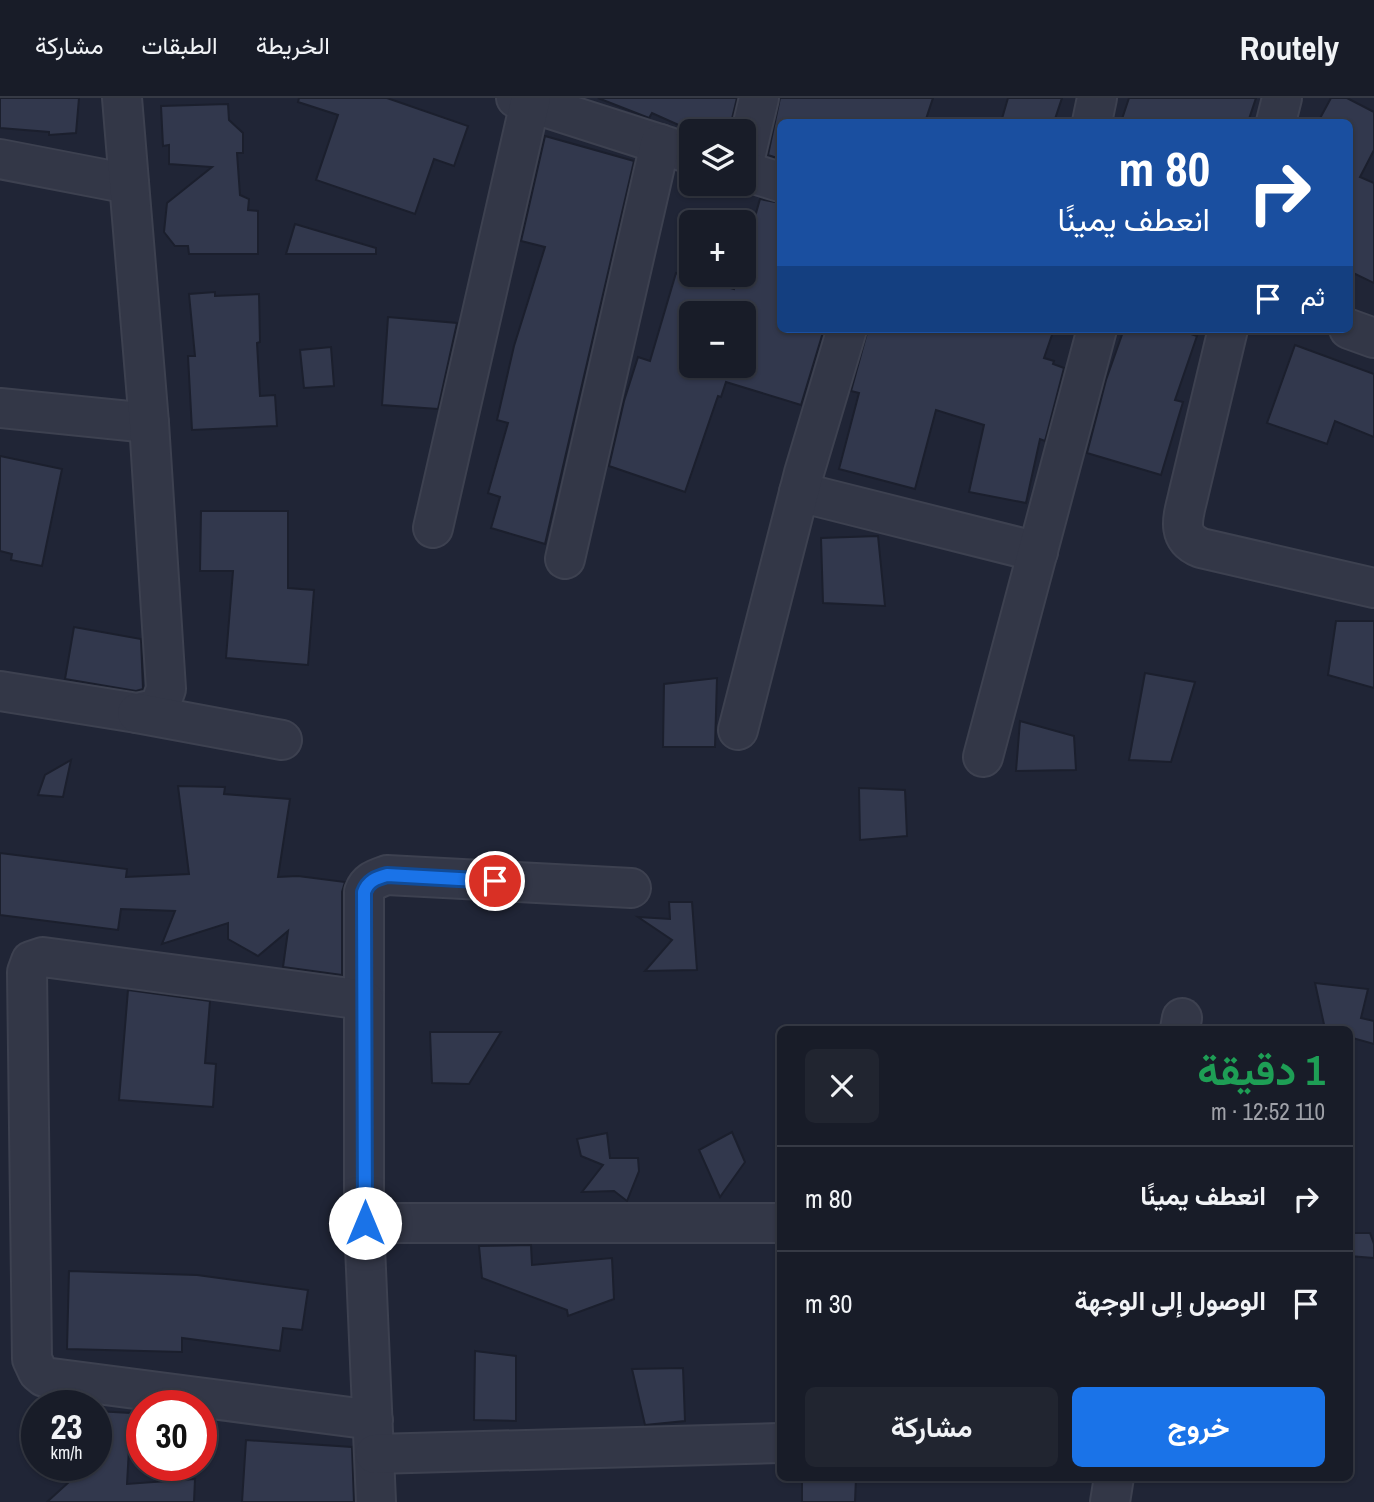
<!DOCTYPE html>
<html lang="ar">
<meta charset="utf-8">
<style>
body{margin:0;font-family:"Archivo Narrow",Vazirmatn,sans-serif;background:#212530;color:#f1f3f6;direction:rtl;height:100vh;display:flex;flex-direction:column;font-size:26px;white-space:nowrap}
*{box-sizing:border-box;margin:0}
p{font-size:23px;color:#9fa1a8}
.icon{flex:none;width:38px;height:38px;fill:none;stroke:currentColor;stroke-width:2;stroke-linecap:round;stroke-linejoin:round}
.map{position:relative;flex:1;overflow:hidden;direction:ltr}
.panel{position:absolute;left:777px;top:928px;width:576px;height:455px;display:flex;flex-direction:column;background:#181c28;border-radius:10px;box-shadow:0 2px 5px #0004,0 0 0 2px #363a45;direction:rtl}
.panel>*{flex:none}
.top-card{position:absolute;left:777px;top:21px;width:576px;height:214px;border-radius:10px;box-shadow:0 2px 5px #0004,0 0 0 2px #363a45;direction:rtl;background:#1a4fa0;color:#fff;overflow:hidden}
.buttons{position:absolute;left:679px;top:21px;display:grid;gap:14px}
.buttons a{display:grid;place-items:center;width:77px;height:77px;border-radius:10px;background:#181c28;box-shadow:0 2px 5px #0004,0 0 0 2px #363a45;font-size:35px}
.speed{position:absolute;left:21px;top:1292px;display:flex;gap:14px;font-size:35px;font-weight:700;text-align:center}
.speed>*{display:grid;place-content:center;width:91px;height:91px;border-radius:50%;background:#181c28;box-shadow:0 2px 5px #0004,0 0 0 2px #363a45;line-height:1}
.speed small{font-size:18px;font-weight:400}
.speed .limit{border:10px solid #d22;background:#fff;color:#111}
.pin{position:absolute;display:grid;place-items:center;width:60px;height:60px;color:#fff;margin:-30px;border:4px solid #fff;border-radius:50%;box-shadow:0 2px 7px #0007}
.me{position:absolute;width:77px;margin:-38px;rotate:0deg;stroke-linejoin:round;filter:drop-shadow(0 0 5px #0008)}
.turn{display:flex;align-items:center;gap:24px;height:147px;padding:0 28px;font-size:32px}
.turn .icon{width:91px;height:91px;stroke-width:2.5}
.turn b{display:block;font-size:49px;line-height:60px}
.then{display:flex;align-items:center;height:66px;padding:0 28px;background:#0003;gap:14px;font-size:26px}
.round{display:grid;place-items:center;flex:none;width:74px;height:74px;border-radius:10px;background:#212530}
.head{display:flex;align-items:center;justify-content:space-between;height:119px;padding:0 28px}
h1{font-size:42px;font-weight:700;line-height:52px;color:#1e9e55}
.button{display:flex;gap:14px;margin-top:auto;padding:14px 28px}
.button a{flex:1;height:80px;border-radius:10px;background:#1a73e8;color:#fff;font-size:28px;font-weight:700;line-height:80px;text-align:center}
.button a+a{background:#212530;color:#f1f3f6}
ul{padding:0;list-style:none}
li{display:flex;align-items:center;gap:21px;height:105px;padding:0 28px;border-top:2px solid #363a45}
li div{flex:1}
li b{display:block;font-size:26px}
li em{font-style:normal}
header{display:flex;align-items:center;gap:42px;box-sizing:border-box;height:98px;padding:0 35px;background:#181c28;border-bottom:2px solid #363a45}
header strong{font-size:33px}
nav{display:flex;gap:38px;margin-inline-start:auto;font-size:24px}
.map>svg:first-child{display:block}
.building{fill:#32384d;stroke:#1b1f2d;stroke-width:2;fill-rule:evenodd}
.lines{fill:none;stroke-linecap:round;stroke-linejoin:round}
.minor-casing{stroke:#3d4150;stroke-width:42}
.minor{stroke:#333747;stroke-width:38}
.route-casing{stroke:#114b97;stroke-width:18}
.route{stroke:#1a73e8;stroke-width:12}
</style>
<header>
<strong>Routely</strong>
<nav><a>الخريطة</a><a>الطبقات</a><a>مشاركة</a></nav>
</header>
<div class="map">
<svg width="1374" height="1404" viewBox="0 0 1374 1404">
<rect width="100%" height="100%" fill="#202536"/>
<!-- building -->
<g class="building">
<path d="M0,0H79L76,35L49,37V34L0,30Z"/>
<path d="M299,0H387L468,28L454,68L434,61L415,116L316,82L338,17L298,4Z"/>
<path d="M598,0H737L729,33H692L652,15L649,20Z"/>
<path d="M780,0H933L925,24H780V61L768,57Z"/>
<path d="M1008,0H1062L1054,24H1001Z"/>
<path d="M1129,0H1256L1248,24H1121Z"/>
<path d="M1331,0H1347L1374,14V52L1360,79L1374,85V185L1349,173V24H1318Z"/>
<path d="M228,6L229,22L243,35V55H237L240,97L249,101L248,112L258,113V156H189L188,148H175L164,134L167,105L212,69L169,66V47L163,48L161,8Z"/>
<path d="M545,38L634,63L545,446L491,430L500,399L488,395L508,325L497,322L514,248L545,149L521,143Z"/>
<path d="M760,101L780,105V231H824L801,307L726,284L721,299L718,298L685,394L609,368L624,303L638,259L650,263L676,175L734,191L738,177H744V158ZM691,215H744V268H691Z"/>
<path d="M295,126L376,150V156H286Z"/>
<path d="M215,194V198L259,196L260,244L257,245L260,298L275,297L277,328L192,332L188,258H195L189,196Z"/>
<path d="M388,219L457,225L438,311L382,307Z"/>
<path d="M868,231H1054L1044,260L1054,263L1053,266L1064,270L1045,343L1040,341L1026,405L969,394L984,327L936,312L915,391L839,371L859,295L851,293Z"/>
<path d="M1124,231H1176L1197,238L1175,302L1183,304L1161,377L1087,355L1106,282Z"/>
<path d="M1295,247L1374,276V339L1335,323L1327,346L1267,325Z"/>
<path d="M331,249L334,288L304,290L300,252Z"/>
<path d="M0,358L62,371L42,468L11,462L12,456L0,453Z"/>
<path d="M201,413H288V490L314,492L308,567L226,560L233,473H200Z"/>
<path d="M878,438L885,508L823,505L821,440Z"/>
<path d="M1336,523H1374V590L1328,577Z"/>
<path d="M74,529L141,541L143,591L136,593L65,581Z"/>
<path d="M1145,575L1195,584L1171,664L1129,662Z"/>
<path d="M717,580L715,649H663L664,586Z"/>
<path d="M1020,623L1074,638L1076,672L1016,673Z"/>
<path d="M71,662L63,699L38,697L45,677Z"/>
<path d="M178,688L225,689L224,696L290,701L278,779L298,778L345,784L342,794V877L283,869L288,833L258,858L228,841V825L162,846L175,813L121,811L118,832L0,817V755L127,771L126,779L189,776Z"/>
<path d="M859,690L905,692L907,738L860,742Z"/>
<path d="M669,804H692L697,872L645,873L672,842L638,819L670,821Z"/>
<path d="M1315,885L1368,891L1361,920L1374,923V946L1349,939V931H1325Z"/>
<path d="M128,892L210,903L205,965L216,966L213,1009L119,1002Z"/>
<path d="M430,934H501L469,986L432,985Z"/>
<path d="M732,1034L745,1064L720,1099L699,1052Z"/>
<path d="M607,1035L610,1060H638L639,1073L627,1103L614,1093L582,1094L603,1067L581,1058L577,1041Z"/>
<path d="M1349,1135H1370L1374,1146V1160L1349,1158Z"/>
<path d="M531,1147L532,1167L612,1160L614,1201L568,1218L567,1212L482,1180L479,1148Z"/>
<path d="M69,1173L197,1177L308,1192L302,1232L283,1230L280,1253L182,1240V1254L67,1251Z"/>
<path d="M475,1253L516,1258V1323L474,1322Z"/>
<path d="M683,1270L685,1323L645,1327L632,1271Z"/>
<path d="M96,1313L131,1315L127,1386L195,1381L194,1404H47L70,1383L71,1367H96Z"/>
<path d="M246,1342L352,1349L354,1404H242Z"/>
<path d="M814,1379H856L855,1404H802V1380Z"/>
</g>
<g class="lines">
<!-- minor casing -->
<g class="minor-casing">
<g id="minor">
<path d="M516,0L691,56"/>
<path d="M1092,24L1097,0"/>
<path d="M1276,24L1282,0"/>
<path d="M0,61L129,86"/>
<path d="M744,64L759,0"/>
<path d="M744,73L780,84"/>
<path d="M1228,231L1189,394C1184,417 1174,439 1201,450L1374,490"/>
<path d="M1349,231L1374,240"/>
<path d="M0,310L149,325"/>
<path d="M799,394L1038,454"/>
<path d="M433,430L531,0"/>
<path d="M565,461L660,46"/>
<path d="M0,593L137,615L159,610L166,591L149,325L122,0"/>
<path d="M137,615L282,642"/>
<path d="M738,632L804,375L847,231"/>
<path d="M983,659L1097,231"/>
<path d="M364,902V794C368,783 376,781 387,777L631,790"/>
<path d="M1180,931L1182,920"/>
<path d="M364,1125H780"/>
<path d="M373,1322L44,1279L38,1274L32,1261L27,874L31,863L43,859L364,902V1125L376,1404"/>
<path d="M375,1356L780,1345"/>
<path d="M1110,1404L1114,1379"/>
</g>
</g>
<!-- minor -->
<use href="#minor" class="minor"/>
</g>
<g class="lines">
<!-- route casing -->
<g class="route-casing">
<path id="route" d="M365,1125L364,794C368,783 376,780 387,777L495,783"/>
</g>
<!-- route -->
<use href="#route" class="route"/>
</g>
</svg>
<div class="buttons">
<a><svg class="icon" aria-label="layers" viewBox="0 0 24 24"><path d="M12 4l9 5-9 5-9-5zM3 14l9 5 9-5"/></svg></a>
<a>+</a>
<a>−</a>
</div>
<div class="speed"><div>23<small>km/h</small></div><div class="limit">30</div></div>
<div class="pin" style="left:495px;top:783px;background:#d93025"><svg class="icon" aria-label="arrive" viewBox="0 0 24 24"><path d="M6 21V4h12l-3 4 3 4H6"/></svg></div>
<svg class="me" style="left:365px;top:1125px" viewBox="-20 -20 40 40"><circle r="19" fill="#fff"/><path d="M0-13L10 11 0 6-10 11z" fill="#1a73e8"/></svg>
<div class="top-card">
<div class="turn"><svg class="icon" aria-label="right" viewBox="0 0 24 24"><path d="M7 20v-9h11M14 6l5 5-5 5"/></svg><div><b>80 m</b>انعطف يمينًا</div></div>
<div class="then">ثم<svg class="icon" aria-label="arrive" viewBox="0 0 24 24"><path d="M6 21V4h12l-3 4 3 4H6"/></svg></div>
</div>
<section class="panel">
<div class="head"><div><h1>1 دقيقة</h1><p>110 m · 12:52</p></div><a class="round"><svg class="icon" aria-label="close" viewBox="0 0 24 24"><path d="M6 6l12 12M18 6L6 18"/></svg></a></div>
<ul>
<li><svg class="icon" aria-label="right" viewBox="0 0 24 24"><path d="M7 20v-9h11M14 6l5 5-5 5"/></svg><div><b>انعطف يمينًا</b></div><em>80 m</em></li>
<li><svg class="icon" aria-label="arrive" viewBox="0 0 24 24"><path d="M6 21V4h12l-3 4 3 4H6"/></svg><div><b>الوصول إلى الوجهة</b></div><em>30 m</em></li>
</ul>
<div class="button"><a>خروج</a><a>مشاركة</a></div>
</section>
</div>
